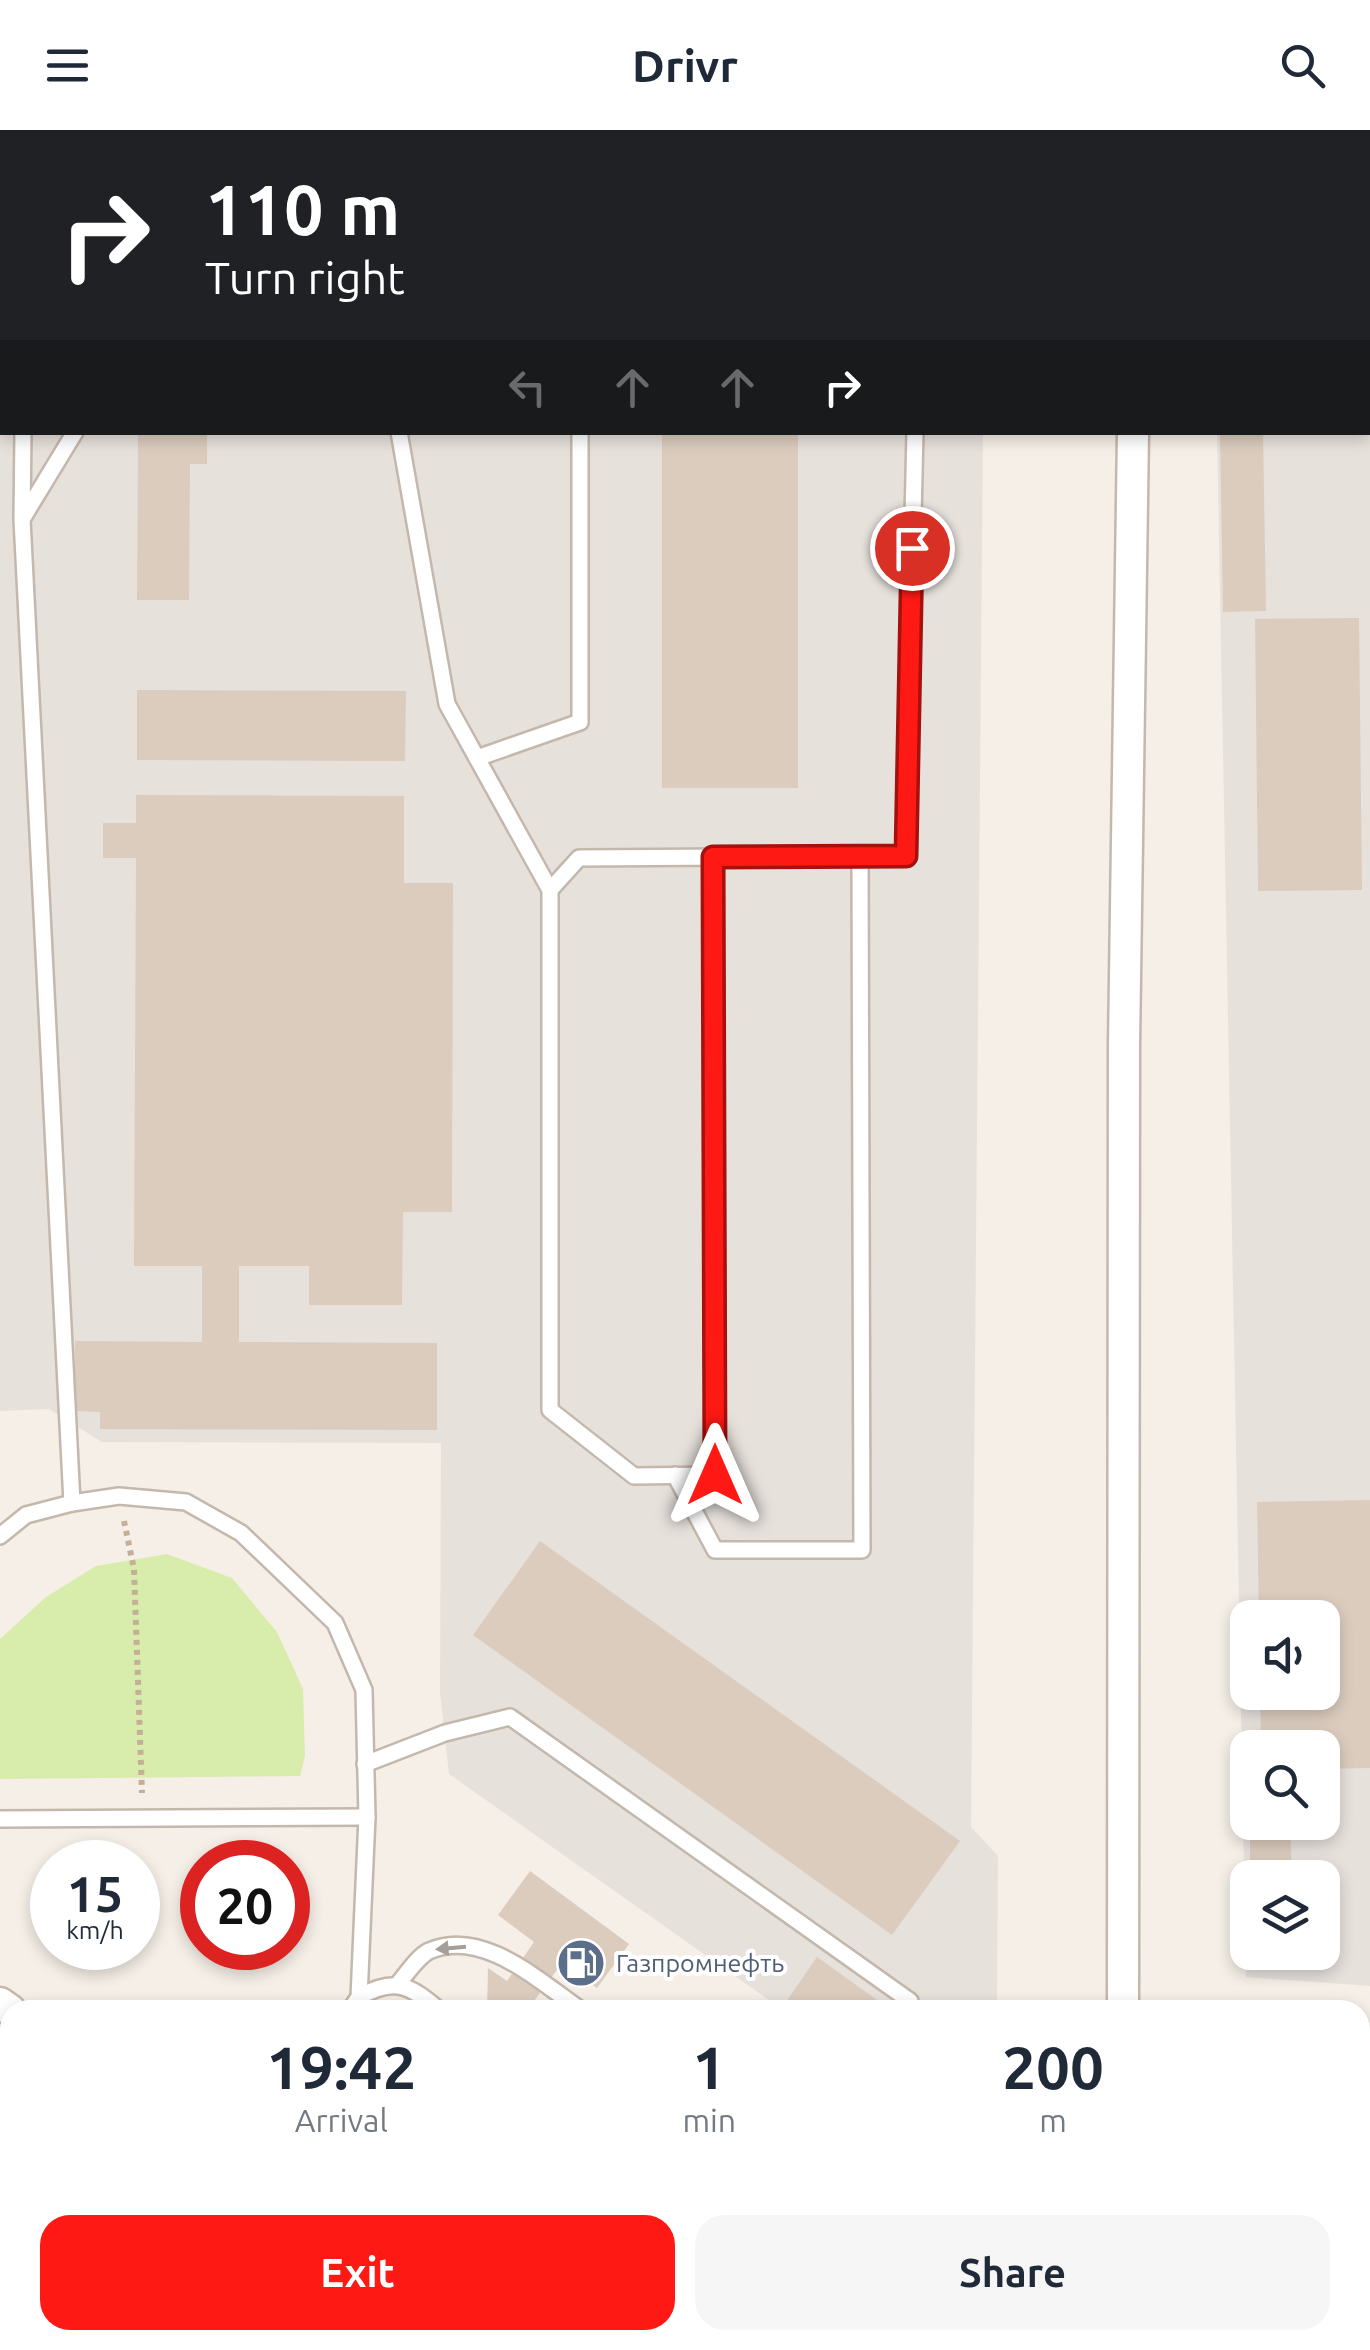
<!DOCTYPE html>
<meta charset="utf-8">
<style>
body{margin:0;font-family:Ubuntu,sans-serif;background:#f6f6f7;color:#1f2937;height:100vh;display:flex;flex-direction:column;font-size:38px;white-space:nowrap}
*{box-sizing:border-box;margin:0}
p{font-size:32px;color:#747a83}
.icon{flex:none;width:55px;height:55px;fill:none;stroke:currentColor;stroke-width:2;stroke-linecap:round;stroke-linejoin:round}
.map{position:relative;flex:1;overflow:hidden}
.panel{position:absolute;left:0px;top:1870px;width:1370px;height:350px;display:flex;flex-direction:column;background:#fff;border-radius:30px 30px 0 0;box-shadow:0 5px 15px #0003}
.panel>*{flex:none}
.hud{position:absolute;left:0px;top:0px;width:1370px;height:305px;box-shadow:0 5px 15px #0003;background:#202124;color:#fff;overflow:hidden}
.controls{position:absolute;left:1230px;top:1470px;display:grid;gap:20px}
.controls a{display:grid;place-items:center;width:110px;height:110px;border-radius:20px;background:#fff;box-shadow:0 5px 15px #0003;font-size:50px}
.speed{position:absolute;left:30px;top:1710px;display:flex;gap:20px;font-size:50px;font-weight:700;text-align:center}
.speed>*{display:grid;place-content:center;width:130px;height:130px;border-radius:50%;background:#fff;box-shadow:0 5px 15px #0003;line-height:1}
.speed small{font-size:25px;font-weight:400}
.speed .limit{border:15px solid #d22;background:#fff;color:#111}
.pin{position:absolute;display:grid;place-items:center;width:85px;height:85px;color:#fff;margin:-42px;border:5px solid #fff;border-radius:50%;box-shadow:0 2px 10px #0007}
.me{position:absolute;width:110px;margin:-55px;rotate:0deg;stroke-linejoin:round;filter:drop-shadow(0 0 8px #0008)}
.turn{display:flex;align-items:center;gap:35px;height:210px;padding:0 40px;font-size:45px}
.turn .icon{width:130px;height:130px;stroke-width:2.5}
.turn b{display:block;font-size:70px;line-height:85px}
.lanes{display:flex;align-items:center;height:95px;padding:0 40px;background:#0003;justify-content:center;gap:50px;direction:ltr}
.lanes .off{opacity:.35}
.eta{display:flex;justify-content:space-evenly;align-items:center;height:170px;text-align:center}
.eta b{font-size:60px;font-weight:600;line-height:70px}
.action{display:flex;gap:20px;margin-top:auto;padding:20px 40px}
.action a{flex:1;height:115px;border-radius:30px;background:#ff1914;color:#fff;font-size:40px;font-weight:600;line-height:115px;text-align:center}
.action a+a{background:#f6f6f7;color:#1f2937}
header{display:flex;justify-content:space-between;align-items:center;height:130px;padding:0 40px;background:#fff;font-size:45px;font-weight:600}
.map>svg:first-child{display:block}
.industrial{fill:#e7e1dc;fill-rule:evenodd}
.green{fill:#d8edac}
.building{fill:#dbccbe}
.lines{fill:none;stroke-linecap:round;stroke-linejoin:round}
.lane-casing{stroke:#c4b8ac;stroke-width:20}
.street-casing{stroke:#c4b8ac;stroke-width:35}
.highway-casing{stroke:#ec8c2a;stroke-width:58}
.path{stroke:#c5af98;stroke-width:6;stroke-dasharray:5 5;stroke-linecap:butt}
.lane{stroke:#fff;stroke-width:15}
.street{stroke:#fff;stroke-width:30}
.highway{stroke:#ffb968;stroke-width:52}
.oneway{fill:#a49f9a}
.route-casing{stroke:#a6100d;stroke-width:25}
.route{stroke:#ff1914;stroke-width:18}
.labels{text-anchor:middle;stroke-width:8;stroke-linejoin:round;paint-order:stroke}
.service-label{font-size:25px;fill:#4e5e75;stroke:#fff;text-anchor:start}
</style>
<header><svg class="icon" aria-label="menu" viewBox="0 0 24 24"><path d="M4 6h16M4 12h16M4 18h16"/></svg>Drivr<svg class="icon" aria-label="search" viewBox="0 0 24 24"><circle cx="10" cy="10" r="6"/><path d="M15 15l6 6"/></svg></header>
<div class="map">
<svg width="1370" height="2220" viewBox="0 0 1370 2220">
<rect width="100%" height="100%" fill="#f5efe7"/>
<!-- industrial -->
<g class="industrial">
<path d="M0,0H965L2,2V302L983,303L971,1697L998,1726L997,1880H783L449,1644L440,1562L441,1313L102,1312L49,1279L0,1281Z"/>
<path d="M1368,115H1370V1856L1246,1847L1217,303L1368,302ZM1248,1488H1322V1562H1248ZM1248,1618H1322V1692H1248ZM1248,1748H1322V1822H1248Z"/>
</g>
<!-- green -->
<g class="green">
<path d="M167,1424L232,1448L277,1502L303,1559L305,1626L300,1646L0,1649V1509L46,1467L96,1436Z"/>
<path d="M623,2210H791L804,2220H623Z"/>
</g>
<!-- building -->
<g class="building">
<path d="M138,302H207V334H190L189,470H137Z"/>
<rect x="662" y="302" width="136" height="356"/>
<path d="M1220,302H1263L1266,481L1223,482Z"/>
<path d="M1359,488L1362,760L1258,761L1255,489Z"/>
<path d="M137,560L406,561L405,631L137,630Z"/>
<path d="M136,665L404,666V753H453L452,1082H403L402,1175H309V1136H239V1212L437,1213V1300L100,1299V1282L75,1281V1211L202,1212V1136H134L136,728H103V693H136Z"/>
<path d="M1370,1370V1638L1322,1639V1618H1261L1260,1562H1322V1488H1259L1257,1372Z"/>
<path d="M540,1411L960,1711L892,1805L473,1505Z"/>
<path d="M1250,1692H1290L1292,1748H1250Z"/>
<path d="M530,1741L629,1814L597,1858L562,1833L534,1871L545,1880H487L488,1838L507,1851L534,1812L498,1785Z"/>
<path d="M817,1827L891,1880H797L786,1872Z"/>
<rect x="1247" y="1871" width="33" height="9"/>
<path d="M1244,2210H1322V2220H1243Z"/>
</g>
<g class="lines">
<!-- lane casing -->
<g class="lane-casing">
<g id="lane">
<path d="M1066,0L1067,2"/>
<path d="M42,2V0"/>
<path d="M1330,2V0"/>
<path d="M1368,25H1370"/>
<path d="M23,302L22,389L72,1373"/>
<path d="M399,302L447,574L550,760V1280L634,1346L715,1345L713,727"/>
<path d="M24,386L75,302"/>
<path d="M477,628L580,592V302"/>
<path d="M550,760L579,728L905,726L915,302"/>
<path d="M675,1345L715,1420H862L860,726"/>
<path d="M0,1406L26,1385L72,1373L119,1366L186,1372L241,1403L335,1493L364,1560L367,1687L359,1867L350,1880"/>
<path d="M365,1634L445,1603L510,1587L910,1871"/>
<path d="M0,1689L367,1687"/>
<path d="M397,1855C406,1845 417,1827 429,1821C482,1797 540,1852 581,1880"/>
<path d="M359,1867C395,1847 410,1855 439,1880"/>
<path d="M593,2220L594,2210"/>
</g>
</g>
<!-- street casing -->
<g class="street-casing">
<g id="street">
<path d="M1136,0V2"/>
<path d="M0,1873L10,1880"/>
<path d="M1123,1880L1124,915L1133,302"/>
<path d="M478,2210L492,2220"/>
<path d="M1113,2220L1115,2210"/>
</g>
</g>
<!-- highway casing -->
<g class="highway-casing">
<g id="highway">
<path d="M0,2048L10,2055"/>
<path d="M0,2154L10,2161"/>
<path d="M80,2210L94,2220"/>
<path d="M229,2210L243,2220"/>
</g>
</g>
<!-- path -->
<path class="path" d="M124,1391L134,1439L142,1663"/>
<!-- lane -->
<use href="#lane" class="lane"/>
<!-- street -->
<use href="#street" class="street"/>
<!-- highway -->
<use href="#highway" class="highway"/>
</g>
<!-- one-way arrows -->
<defs><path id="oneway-solid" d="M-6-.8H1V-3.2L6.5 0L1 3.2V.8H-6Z" transform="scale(2.5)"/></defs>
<use class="oneway" href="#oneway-solid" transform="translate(451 1818) rotate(175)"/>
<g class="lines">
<!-- route casing -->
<g class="route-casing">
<path id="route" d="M715,1345L713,727L906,726L912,418"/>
</g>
<!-- route -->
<use href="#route" class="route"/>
</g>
<!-- icons -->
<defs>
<g id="fuel-disc" transform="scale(2.5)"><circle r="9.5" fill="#5c6f8a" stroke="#fff"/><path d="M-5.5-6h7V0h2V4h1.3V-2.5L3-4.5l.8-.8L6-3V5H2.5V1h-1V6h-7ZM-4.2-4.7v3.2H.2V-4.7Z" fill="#fff"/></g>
</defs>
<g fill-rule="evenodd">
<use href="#fuel-disc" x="581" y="1833"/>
</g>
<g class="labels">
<!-- service labels -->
<g class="service-label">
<text x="616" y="1842">Газпромнефть</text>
</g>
</g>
</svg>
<div class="controls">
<a><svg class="icon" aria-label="sound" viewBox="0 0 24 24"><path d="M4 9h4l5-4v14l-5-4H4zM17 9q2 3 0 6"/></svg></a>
<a><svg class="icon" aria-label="search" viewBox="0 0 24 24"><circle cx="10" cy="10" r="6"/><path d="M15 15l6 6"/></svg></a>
<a><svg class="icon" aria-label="layers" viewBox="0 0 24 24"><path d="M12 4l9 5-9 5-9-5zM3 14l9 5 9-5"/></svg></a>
</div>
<div class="speed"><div>15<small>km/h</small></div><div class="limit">20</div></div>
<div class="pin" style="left:912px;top:418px;background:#d93025"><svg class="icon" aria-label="arrive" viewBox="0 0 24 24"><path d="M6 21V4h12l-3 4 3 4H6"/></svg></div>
<svg class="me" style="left:715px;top:1345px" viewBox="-20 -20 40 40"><path d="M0-17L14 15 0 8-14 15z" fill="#ff1914" stroke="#fff" stroke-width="4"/></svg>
<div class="hud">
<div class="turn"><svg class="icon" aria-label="right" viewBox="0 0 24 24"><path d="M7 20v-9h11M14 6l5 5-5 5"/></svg><div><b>110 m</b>Turn right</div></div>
<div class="lanes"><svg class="icon off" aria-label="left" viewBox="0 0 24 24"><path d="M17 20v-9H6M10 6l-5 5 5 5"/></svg><svg class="icon off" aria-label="ahead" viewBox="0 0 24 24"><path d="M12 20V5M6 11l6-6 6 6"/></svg><svg class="icon off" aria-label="ahead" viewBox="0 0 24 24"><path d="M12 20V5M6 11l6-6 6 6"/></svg><svg class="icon" aria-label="right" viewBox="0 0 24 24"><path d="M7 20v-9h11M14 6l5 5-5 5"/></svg></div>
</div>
<section class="panel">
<div class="eta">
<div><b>19:42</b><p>Arrival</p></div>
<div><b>1</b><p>min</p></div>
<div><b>200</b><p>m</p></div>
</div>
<div class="action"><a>Exit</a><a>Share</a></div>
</section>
</div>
